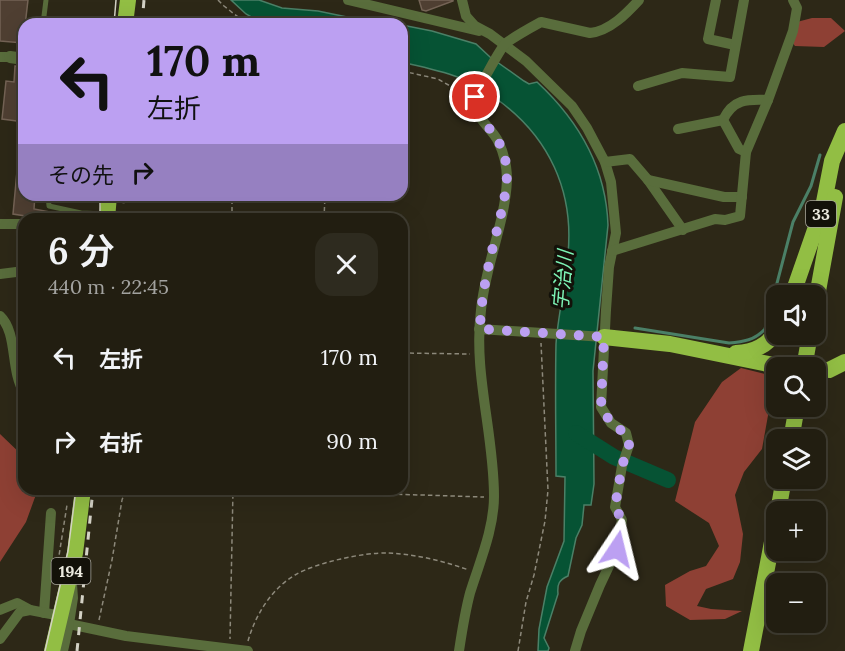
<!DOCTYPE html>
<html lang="ja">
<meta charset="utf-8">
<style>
body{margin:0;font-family:Lora,"Noto Sans JP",serif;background:#2e2b1f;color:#f1f3f6;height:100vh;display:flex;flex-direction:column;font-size:22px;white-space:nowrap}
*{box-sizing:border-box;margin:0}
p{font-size:20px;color:#a2a29f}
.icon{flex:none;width:33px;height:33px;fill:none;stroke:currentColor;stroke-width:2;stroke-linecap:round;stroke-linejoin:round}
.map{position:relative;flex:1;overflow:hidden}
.drawer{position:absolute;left:18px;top:213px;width:390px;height:282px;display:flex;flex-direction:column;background:#221e11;border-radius:18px;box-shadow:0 6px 24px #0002,0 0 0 2px #3f3c31}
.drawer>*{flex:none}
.guide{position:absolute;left:18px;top:18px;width:390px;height:183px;border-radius:18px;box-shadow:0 6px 24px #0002,0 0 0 2px #3f3c31;background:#bca0f2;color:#111;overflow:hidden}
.controls{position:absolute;left:766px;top:285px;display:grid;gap:12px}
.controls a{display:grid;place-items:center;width:60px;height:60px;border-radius:12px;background:#221e11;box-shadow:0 6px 24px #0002,0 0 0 2px #3f3c31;font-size:30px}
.pin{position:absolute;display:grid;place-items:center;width:51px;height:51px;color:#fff;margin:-26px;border:3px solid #fff;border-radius:50%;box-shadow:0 2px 6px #0007}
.me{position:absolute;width:66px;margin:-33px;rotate:10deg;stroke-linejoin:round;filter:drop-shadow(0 0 4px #0008)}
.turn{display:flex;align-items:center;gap:21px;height:126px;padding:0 30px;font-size:27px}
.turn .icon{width:78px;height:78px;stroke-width:2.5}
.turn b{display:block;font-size:42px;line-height:51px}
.then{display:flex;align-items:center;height:57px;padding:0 30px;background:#0003;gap:12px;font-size:22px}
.round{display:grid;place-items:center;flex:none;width:63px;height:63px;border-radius:18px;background:#2e2b1f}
.headline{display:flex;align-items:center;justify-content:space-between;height:102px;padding:0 30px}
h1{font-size:36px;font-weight:600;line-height:45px}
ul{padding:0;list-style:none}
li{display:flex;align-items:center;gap:18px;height:84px;padding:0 30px}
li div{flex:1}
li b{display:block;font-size:22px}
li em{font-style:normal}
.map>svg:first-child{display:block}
.forest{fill:#8e4034}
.water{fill:#065334;stroke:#4b8067;stroke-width:1.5}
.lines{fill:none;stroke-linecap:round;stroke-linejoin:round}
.stream{stroke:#4b8067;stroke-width:3}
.river{stroke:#065334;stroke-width:16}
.building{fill:#4f3f32;stroke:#746355;stroke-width:1.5}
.trunk-tunnel{stroke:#4a4535;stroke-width:16;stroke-dasharray:16 8;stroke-linecap:butt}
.path{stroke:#8d897b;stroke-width:1.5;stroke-dasharray:4.5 3;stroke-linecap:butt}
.service{stroke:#596d3c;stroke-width:5}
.minor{stroke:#596d3c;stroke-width:10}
.tertiary{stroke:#596d3c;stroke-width:12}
.trunk{stroke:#92be44;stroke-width:16}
.tram{stroke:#d3d1c5;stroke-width:1.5}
.rail{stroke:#d3d1c5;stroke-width:3;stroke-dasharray:8 8;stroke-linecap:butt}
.route{stroke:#bca0f2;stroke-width:10;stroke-dasharray:0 18}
.labels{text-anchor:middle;stroke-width:6;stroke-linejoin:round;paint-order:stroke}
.shield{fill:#131109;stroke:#aaa89e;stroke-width:1.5}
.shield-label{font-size:16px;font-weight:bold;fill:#ebe9de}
.water-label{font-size:20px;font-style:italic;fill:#7df4b6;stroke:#131109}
</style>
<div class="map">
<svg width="845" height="651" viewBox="0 0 845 651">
<rect width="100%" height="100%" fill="#2d2817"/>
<!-- forest -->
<g class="forest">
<path d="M812,18H831L845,31L824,47L795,46L792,42L797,22Z"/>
<path d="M741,368L765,374L772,393L762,449L744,472L735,495L743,534L740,562L733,579L706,589L697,606L711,609L742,611L725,619L690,620L666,606L665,585L690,571L706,566L719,546L709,523L675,501L695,422L722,382Z"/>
<path d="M0,434L24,457V489H38L26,522L0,562Z"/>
</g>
<!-- water -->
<g class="water">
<path d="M231,0H259L282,8L318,11L381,24H264L246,14Z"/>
<path d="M402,25L432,31L476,44L490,57L524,81L529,84L537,82C579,121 606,167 608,225L593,371L594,484L591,505H584L582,525L576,538L568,576C559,580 557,584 558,594L544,638L549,648L548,651H538L539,629L547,587L564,541L565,477L556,476C556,432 555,388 556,344C558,314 566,284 568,254C574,191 549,137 498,100C487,92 476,84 463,79C444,71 422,67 402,62Z"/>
</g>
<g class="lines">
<!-- stream -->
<path class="stream" d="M635,328L729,343C743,342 755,340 765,329L793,222L811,186L820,155"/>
<!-- river -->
<path class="river" d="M576,433L614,457L668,480"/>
</g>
<!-- building -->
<g class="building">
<path d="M0,0H28L23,43L0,41Z"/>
<path d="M419,0H453V1L426,11L422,10Z"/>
<path d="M15,66L24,67V122L2,119L6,81L14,82Z"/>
<path d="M19,150H24V195H35L34,209L66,215L65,219H45L13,214Z"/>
</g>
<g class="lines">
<!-- trunk-tunnel -->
<path class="trunk-tunnel" d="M816,369L829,370"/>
<!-- path -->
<g class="path">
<path d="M218,0L224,6L247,24"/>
<path d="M402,71L438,79L466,95"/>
<path d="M232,219V195"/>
<path d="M324,219L325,195"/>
<path d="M402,353L470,354"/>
<path d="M233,489L484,497"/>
<path d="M125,492H226L233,490L230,639"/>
<path d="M58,562L67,505"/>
<path d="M99,620L112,560L122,500L126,489"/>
<path d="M248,641C255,616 271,589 295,575C315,563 364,552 388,553C415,554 443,561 469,570"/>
<path d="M518,651L526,602L534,575L545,521L548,490L541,343"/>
</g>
<!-- service -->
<g class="service">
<path d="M43,24L46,0"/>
<path d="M48,195L49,206L81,213L106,214"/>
</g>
<!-- minor -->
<g class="minor">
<path d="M348,0L479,31"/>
<path d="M462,0L466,16L475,26L490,34L526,61L572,106L587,128L605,162L611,182L616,233L609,267L606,310L601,407L611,423L626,433L629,445L622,466L615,507L622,520L617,549L600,585L581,631L575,651"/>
<path d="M716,0L708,39L735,45"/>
<path d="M0,57H10"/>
<path d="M638,86L682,73L730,77L744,0"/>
<path d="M678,129L723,120"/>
<path d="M746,152L739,149L723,120C733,99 747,99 768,100L793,31L797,8L793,0"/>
<path d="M605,162L630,159L648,180L683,230"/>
<path d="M648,180L724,197H742"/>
<path d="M0,224H24"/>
<path d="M612,251L715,219L725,220L740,216L746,152L768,100"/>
<path d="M0,274L24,271"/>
<path d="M0,316C18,333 10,371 24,392"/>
<path d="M479,329L604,337"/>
<path d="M72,584L73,598L69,624L126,636L248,651"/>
<path d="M0,610L17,603L30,610"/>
<path d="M44,613L51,513"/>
<path d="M0,639L20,612L30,610L61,616"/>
<path d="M63,651L69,624"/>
<path d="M459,651C462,631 465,612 470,593C480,561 494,529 494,496C494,433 473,373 481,310C485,266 505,224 507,180C507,166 504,153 498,141C491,127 471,115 475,98C477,91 501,47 506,43C517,35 530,28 541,22L590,33C610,31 627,13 639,0"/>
</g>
<!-- tertiary -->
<path class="tertiary" d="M10,57L24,59"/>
<!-- trunk -->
<g class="trunk">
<path d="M125,24L128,0"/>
<path d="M107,219L109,195"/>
<path d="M792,296L823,207L832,161L845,131"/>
<path d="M816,302L835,197"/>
<path d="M604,337L670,344L788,368"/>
<path d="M736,353C754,352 768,346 777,330"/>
<path d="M804,368L810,334"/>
<path d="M829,370L845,362"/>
<path d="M791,440L797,406"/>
<path d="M778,512L784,478"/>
<path d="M52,651L75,553L83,489"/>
<path d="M751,651L777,516"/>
</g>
<!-- tram -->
<g class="tram">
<path d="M114,24L116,0"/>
<path d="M100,219V195"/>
<path d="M45,651L68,551L76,489"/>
</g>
<!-- rail -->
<g class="rail">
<path d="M142,24L144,0"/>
<path d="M121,219L124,195"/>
<path d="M77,651L93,489"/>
</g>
</g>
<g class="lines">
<!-- route -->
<path class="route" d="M475,97C474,115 486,123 495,136C502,146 506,159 507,171C507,191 502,210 497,230C489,263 481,295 480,329L604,337L601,407L611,423L626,434L629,445L622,466L615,507L622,520L617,549"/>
</g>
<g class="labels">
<!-- shield labels -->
<g class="shield">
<rect x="806" y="201" width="30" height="26" rx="4.5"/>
<rect x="51.5" y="558" width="39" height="26" rx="4.5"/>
</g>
<g class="shield-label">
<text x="821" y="220">33</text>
<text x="71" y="577">194</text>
</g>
<!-- water labels -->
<g class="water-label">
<text transform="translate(563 280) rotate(-85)" y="7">宇治川</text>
</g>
</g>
</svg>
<div class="controls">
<a><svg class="icon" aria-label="sound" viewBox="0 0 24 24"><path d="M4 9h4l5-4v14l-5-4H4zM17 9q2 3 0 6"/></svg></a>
<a><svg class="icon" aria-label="search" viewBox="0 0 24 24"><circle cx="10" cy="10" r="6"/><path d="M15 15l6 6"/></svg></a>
<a><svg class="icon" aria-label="layers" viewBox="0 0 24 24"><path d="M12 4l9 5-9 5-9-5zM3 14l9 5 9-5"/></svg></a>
<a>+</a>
<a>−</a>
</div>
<div class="pin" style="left:475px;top:97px;background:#d93025"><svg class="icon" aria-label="arrive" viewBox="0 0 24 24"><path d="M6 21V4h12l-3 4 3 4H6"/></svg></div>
<svg class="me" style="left:617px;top:549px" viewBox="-20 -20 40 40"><path d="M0-17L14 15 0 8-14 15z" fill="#bca0f2" stroke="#fff" stroke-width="4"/></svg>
<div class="guide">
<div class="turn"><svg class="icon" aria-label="left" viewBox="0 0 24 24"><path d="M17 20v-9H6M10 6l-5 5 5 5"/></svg><div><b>170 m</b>左折</div></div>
<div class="then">その先<svg class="icon" aria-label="right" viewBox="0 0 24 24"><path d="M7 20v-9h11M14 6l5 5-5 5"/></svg></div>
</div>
<section class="drawer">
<div class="headline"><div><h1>6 分</h1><p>440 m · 22:45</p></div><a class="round"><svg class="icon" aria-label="close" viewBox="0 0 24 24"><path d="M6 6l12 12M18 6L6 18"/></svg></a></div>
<ul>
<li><svg class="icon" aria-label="left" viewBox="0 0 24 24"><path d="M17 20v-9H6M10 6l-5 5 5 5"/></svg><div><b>左折</b></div><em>170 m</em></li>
<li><svg class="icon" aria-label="right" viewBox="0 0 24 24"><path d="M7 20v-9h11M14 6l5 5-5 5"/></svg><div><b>右折</b></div><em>90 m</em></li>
</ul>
</section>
</div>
